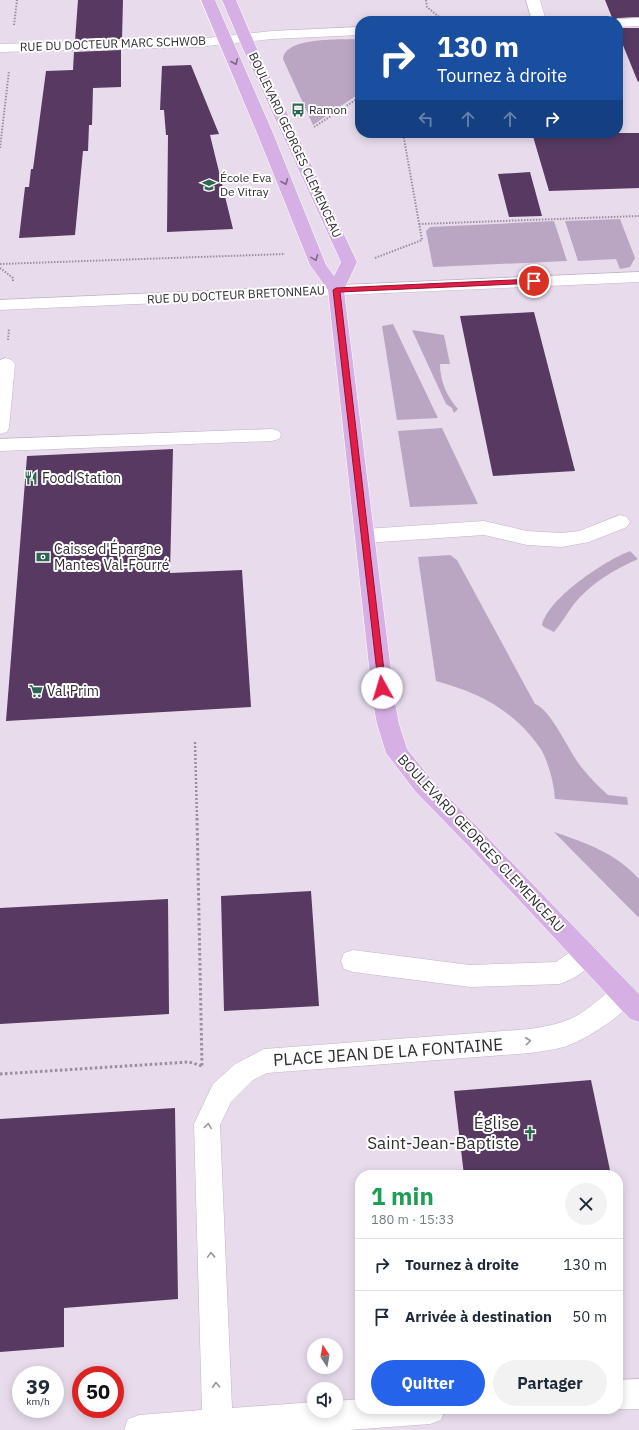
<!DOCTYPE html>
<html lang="fr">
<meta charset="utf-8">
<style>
body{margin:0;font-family:"IBM Plex Sans",sans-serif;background:#f2f2f3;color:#1f2937;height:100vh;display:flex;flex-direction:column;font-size:15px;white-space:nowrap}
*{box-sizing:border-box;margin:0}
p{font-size:13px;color:#747a83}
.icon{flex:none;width:22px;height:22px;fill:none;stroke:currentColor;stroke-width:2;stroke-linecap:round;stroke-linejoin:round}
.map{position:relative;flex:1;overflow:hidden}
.panel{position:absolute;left:355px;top:1170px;width:268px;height:244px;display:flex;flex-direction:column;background:#fff;border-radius:16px;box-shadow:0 2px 10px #0003}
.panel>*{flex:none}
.top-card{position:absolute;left:355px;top:16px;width:268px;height:122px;border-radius:16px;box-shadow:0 2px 10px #0003;background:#1a4fa0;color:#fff;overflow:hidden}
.needle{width:26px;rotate:349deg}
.buttons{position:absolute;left:307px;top:1338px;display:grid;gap:8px}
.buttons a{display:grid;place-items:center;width:36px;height:36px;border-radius:50%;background:#fff;box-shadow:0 2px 10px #0003;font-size:20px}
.speed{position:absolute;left:12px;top:1366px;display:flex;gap:8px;font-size:20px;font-weight:700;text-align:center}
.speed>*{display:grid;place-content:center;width:52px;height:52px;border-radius:50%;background:#fff;box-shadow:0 2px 10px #0003;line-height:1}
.speed small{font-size:10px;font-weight:400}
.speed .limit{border:6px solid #d22;background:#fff;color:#111}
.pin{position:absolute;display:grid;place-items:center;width:34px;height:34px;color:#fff;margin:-17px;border:2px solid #fff;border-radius:50%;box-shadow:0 1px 4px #0007}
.me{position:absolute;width:44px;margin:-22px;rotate:354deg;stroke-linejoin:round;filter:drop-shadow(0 0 3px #0008)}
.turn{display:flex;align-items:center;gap:14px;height:84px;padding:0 16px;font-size:18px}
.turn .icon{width:52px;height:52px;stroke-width:2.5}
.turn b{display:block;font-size:28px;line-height:34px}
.lanes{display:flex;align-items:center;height:38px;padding:0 16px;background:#0003;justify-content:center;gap:20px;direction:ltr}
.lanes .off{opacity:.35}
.round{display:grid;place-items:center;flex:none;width:42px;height:42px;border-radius:21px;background:#f2f2f3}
.overview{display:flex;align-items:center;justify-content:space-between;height:68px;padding:0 16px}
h1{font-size:24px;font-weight:800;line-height:30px;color:#1e9e55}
.cta{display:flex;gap:8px;margin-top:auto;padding:8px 16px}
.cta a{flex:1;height:46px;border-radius:24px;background:#2563eb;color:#fff;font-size:16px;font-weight:800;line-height:46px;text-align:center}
.cta a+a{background:#f2f2f3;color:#1f2937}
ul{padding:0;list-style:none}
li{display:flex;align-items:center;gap:12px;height:52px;padding:0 16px;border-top:1px solid #e0e1e3}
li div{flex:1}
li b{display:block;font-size:15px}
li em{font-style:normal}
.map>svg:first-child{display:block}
.green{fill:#baa6c2}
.building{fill:#573962}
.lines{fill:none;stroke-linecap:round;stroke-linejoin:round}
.minor-casing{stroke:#c0b5c4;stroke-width:1}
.major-casing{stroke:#fff;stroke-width:1}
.path-far2{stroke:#99909c;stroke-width:2;stroke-dasharray:1.5 1.5;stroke-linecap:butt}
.path-far1{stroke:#99909c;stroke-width:2.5;stroke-dasharray:2 2;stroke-linecap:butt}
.path{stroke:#99909c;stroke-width:3;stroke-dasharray:2.5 2.5;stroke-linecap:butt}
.minor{fill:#fff;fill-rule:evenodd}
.major{fill:#d6b0e4;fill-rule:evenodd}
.oneway{stroke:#7b6782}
.oneway2{stroke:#989698}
.route{fill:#e11d48;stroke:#92132f}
.labels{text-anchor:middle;stroke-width:4;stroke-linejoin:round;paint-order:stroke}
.far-street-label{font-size:12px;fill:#302c32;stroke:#fff}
.far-poi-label{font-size:12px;fill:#302c32;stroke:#fff;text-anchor:start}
.poi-label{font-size:14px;fill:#302c32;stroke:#fff;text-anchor:start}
.street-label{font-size:14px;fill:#302c32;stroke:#fff}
.near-street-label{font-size:17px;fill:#302c32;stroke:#fff}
.near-poi-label{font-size:17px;fill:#302c32;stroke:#fff;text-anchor:end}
</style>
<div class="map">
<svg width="639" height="1430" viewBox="0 0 639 1430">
<rect width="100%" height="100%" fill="#e8dcec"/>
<!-- green -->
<g class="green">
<path d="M360,39V93L313,125L283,59C285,36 343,40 360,39Z"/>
<path d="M620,219L635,258L630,267L620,269L616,259L578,261L565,221Z"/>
<path d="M554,221L567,261L433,267L426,231L430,227Z"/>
<path d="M393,324L438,418L397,420L382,326Z"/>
<path d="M412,330L444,335L450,364H440C440,381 447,397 458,409L454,413L452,408L446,404Z"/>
<path d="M442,428L478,504L410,507L398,431Z"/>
<path d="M630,551L638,559C615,569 590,584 574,604C567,613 562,623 554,632L544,627L542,625C548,598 606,560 630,551Z"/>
<path d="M450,555L457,560L535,704C551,709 570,754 582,768C590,778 599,787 608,795L627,797L628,805L555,799C554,784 550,769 544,755C541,748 535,741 530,735C504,705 473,691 436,681L418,557Z"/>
<path d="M554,832C586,843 616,853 639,879V918Z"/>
</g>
<!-- building -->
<g class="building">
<path d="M78,0H123L122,39L75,41Z"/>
<path d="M605,0H639V17L618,18L613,20Z"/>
<path d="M618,28H639V81L638,82L618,33Z"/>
<path d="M121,50V87L93,88L92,125H89L88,151H83L75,235L19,238L25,187H29L31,169H33L46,71L73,70L74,52Z"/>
<path d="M191,65L219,134L210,135L233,229L167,232L168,135H166L164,110H160L162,66Z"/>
<path d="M532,133H639V188L549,191Z"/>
<path d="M530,172L542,216L509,217L498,174Z"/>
<path d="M534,312L575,471L493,476L460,316Z"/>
<path d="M173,449L170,573L242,570L251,707L6,721L27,456Z"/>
<path d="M311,891L319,1006L224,1011L221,896Z"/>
<path d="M168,899L169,1014L0,1024V908Z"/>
<path d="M591,1080L611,1175H464L454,1091Z"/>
<path d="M175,1108L178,1299L64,1308V1347L0,1352V1119Z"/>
</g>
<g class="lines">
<!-- minor casing -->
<g class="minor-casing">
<g id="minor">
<path d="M526,0H540L546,21H532Z"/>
<path d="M639,18V26L618,27V21H613L618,19Z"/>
<path d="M360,27V35L272,39L197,47L0,52V44L197,39L272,31Z"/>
<path d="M639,272V282L0,310V300Z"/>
<path d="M6,358L12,360L15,364L9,428L7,432L0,434V360Z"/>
<path d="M272,429L279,431L281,435L279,439L272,441L0,451V439Z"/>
<path d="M620,515L627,517L630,522L627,527L589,542L562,547L527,545L484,535L365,543L358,541L355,536L358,531L365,529L484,521L527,531L562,533L579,531Z"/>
<path d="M586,944L595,947L598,955C592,968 574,979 560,984L470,987L353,972L344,969L341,961L344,953L353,950L470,965L556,962L577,947Z"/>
<path d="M624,984L633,987L637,995C628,1013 584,1041 564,1047C553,1050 541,1051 530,1053L267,1073L253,1080L231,1102L220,1125L232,1408L314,1402V1411H336V1401L360,1399V1409H445L441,1420L430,1424L349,1430H124L128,1419L139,1415L202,1410L194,1124L213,1084L235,1064L264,1049L530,1029C547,1026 562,1024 578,1015C594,1006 606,990 624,984Z"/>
<path d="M639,1379V1409H615H618V1380Z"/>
</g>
</g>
<!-- major casing -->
<g class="major-casing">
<path id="major" d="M201,0H215L273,133L326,265L334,276L341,262L243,49L222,0H236L257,49L357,262L344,290L395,703L399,724L407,749L431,779L639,994V1022L630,1019L475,853L415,791L386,753L377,724L373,703L328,290L310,265L257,133Z"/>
</g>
<!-- path-far2 -->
<g class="path-far2">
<path d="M426,0L427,7L444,21"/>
<path d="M14,25L17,0"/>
<path d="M314,127L360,97"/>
<path d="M0,148L9,71"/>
<path d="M419,224L639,216"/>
<path d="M375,258L422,240L403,133"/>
<path d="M0,264L285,254"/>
<path d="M0,268L13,278V281"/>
<path d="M8,340L9,329"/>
</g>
<!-- path-far1 -->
<path class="path-far1" d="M195,742L197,819"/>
<!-- path -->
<g class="path">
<path d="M197,818L202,1066"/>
<path d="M0,1074L189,1062L202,1066"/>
</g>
<!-- minor -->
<use href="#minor" class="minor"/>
<!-- major -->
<use href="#major" class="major"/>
</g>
<!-- one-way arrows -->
<defs><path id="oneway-chevron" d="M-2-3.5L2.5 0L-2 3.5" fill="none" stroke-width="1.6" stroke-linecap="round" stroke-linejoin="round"/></defs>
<g class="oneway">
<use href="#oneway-chevron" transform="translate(235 62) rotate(67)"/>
<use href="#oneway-chevron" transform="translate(285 182) rotate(68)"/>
<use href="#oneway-chevron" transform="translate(315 258) rotate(69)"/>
</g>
<g class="oneway2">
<use href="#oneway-chevron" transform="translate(528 1041) rotate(-6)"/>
<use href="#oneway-chevron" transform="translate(208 1126) rotate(-82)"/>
<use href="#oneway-chevron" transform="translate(211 1255) rotate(-92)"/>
<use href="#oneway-chevron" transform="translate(216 1385) rotate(-93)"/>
</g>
<!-- route -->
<path class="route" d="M534,279L537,280V283L340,292L386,688L385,690H379L333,290L336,288Z"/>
<!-- icons -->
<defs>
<g id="bus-bare" transform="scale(1.08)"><path d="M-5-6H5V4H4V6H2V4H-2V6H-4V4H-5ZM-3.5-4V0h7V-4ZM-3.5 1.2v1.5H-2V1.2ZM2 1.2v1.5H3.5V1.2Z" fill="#2c6752" stroke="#fff" stroke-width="2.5" paint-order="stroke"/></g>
<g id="school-bare" transform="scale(1.08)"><path d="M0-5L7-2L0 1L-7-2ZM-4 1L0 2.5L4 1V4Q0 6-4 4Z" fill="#2c6752" stroke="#fff" stroke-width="2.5" paint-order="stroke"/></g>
<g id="restaurant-bare" transform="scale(1.08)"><path d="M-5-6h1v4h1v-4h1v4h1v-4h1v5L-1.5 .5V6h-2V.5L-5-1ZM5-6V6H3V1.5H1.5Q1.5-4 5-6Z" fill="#2c6752" stroke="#fff" stroke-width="2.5" paint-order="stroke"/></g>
<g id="bank-bare" transform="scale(1.08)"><path d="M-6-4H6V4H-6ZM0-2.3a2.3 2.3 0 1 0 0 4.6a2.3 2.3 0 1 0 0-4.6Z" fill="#2c6752" stroke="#fff" stroke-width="2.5" paint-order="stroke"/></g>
<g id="supermarket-bare" transform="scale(1.08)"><path d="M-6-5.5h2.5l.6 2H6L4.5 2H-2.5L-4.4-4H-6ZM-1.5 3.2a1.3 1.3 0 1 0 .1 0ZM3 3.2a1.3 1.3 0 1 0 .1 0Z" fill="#2c6752" stroke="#fff" stroke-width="2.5" paint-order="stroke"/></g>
<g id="church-bare" transform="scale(1.08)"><path d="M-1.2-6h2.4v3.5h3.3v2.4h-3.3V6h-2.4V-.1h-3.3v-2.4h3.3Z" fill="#2c6752" stroke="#fff" stroke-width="2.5" paint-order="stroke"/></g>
</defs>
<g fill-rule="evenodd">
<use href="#bus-bare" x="298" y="110"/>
<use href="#school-bare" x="209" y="185"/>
<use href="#restaurant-bare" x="31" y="478"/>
<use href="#bank-bare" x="43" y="557"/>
<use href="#supermarket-bare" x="36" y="691"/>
<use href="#church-bare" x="530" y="1133"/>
</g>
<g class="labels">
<!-- far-street labels -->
<g class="far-street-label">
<text transform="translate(113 44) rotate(-2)" y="4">RUE DU DOCTEUR MARC SCHWOB</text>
<text transform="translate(295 145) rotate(65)" y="4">BOULEVARD GEORGES CLEMENCEAU</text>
<text transform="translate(236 295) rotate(-3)" y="4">RUE DU DOCTEUR BRETONNEAU</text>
</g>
<!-- far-poi labels -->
<g class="far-poi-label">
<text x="309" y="114">Ramon</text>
<text x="220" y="182">École Eva<tspan x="220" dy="14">De Vitray</tspan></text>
</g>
<!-- poi labels -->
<g class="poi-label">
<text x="42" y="483">Food Station</text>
<text x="54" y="554">Caisse d'Épargne<tspan x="54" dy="16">Mantes Val-Fourré</tspan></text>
<text x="47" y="696">Val'Prim</text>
</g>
<!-- street labels -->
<g class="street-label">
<text transform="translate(481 843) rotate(47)" y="5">BOULEVARD GEORGES CLEMENCEAU</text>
</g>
<!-- near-street labels -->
<g class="near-street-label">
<text transform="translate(388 1052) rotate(-4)" y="6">PLACE JEAN DE LA FONTAINE</text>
</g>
<!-- near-poi labels -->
<g class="near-poi-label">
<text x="519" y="1129">Église<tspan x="519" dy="20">Saint-Jean-Baptiste</tspan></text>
</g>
</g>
</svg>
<div class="buttons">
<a><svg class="needle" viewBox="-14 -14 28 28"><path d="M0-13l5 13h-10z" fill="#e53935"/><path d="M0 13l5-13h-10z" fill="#747a83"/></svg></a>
<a><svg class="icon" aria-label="sound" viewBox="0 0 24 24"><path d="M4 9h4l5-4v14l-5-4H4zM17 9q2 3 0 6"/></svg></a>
</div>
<div class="speed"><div>39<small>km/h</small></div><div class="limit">50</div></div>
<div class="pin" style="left:534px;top:281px;background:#d93025"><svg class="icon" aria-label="arrive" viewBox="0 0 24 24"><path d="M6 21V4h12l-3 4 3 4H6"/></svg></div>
<svg class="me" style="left:382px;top:688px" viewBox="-20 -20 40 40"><circle r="19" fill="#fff"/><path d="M0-13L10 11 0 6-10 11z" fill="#e11d48"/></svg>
<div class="top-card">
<div class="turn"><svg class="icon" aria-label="right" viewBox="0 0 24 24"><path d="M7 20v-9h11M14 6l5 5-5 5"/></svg><div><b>130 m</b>Tournez à droite</div></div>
<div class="lanes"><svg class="icon off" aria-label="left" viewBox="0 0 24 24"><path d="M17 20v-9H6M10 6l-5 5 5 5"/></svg><svg class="icon off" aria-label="ahead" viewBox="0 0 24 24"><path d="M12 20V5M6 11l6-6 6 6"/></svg><svg class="icon off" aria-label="ahead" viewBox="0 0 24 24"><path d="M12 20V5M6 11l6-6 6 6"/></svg><svg class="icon" aria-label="right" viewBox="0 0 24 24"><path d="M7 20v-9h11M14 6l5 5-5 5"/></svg></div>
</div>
<section class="panel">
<div class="overview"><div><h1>1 min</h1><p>180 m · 15:33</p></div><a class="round"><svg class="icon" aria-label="close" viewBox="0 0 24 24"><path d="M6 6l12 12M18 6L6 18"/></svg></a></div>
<ul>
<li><svg class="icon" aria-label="right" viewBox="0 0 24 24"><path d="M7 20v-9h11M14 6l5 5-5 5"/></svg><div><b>Tournez à droite</b></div><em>130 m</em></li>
<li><svg class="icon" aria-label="arrive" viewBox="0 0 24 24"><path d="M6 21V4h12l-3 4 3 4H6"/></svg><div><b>Arrivée à destination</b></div><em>50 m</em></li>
</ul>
<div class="cta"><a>Quitter</a><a>Partager</a></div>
</section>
</div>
